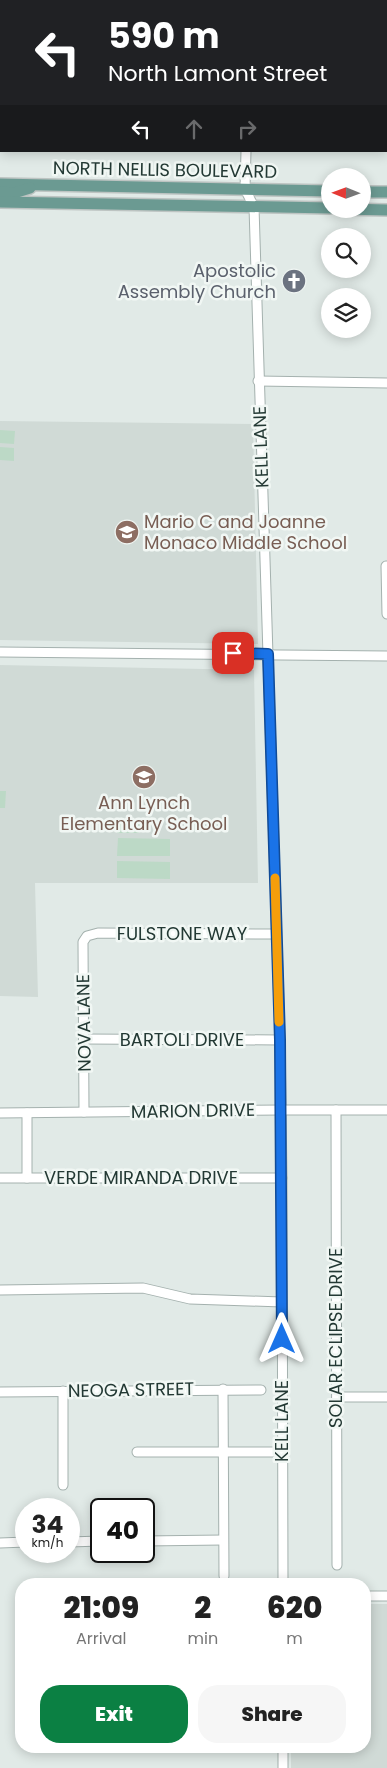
<!DOCTYPE html>
<style>
body{margin:0;font-family:Poppins,sans-serif;background:#f6f6f6;color:#222;height:100vh;display:flex;flex-direction:column;font-size:19px;white-space:nowrap}
*{box-sizing:border-box;margin:0}
p{font-size:16px;color:#767676}
.icon{flex:none;width:28px;height:28px;fill:none;stroke:currentColor;stroke-width:2;stroke-linecap:round;stroke-linejoin:round}
.map{position:relative;flex:1;overflow:hidden}
.side{position:absolute;left:15px;top:1578px;width:356px;height:175px;display:flex;flex-direction:column;background:#fff;border-radius:20px;box-shadow:0 2px 12px #0003}
.side>*{flex:none}
.hud{position:absolute;left:0px;top:0px;width:388px;height:152px;box-shadow:0 2px 12px #0003;background:#202124;color:#fff;overflow:hidden}
.needle{width:32px;rotate:271deg}
.fabs{position:absolute;left:321px;top:168px;display:grid;gap:10px}
.fabs a{display:grid;place-items:center;width:50px;height:50px;border-radius:50%;background:#fff;box-shadow:0 2px 12px #0003;font-size:25px}
.speed{position:absolute;left:15px;top:1498px;display:flex;gap:10px;font-size:25px;font-weight:700;text-align:center}
.speed>*{display:grid;place-content:center;width:65px;height:65px;border-radius:50%;background:#fff;box-shadow:0 2px 12px #0003;line-height:1}
.speed small{font-size:12px;font-weight:400}
.speed .limit{border:2px solid #111;border-radius:8px;background:#fff;color:#111}
.pin{position:absolute;display:grid;place-items:center;width:42px;height:42px;color:#fff;margin:-21px;border-radius:10px;box-shadow:0 2px 8px #0006}
.me{position:absolute;width:55px;margin:-28px;rotate:0deg;stroke-linejoin:round;filter:drop-shadow(0 0 4px #0008)}
.turn{display:flex;align-items:center;gap:18px;height:105px;padding:0 25px;font-size:22px}
.turn .icon{width:65px;height:65px;stroke-width:2.5}
.turn b{display:block;font-size:35px;line-height:42px}
.lanes{display:flex;align-items:center;height:48px;padding:0 25px;background:#0003;justify-content:center;gap:25px;direction:ltr}
.lanes .off{opacity:.35}
.eta{display:flex;justify-content:space-evenly;align-items:center;height:85px;text-align:center}
.eta b{font-size:30px;font-weight:800;line-height:35px}
.action{display:flex;gap:10px;margin-top:auto;padding:10px 25px}
.action a{flex:1;height:58px;border-radius:20px;background:#0b8043;color:#fff;font-size:20px;font-weight:800;line-height:58px;text-align:center}
.action a+a{background:#f6f6f6;color:#222}
.map>svg:first-child{display:block}
.built{fill:#d0dad6}
.green{fill:#bcd9c6}
.lines{fill:none;stroke-linecap:round;stroke-linejoin:round}
.minor-casing{stroke:#a4b1ae;stroke-width:11}
.major-casing{stroke:#bdc4c2;stroke-width:14}
.minor{stroke:#fff;stroke-width:9}
.major{stroke:#6b9a92;stroke-width:11}
.route-casing{stroke:#114b97;stroke-width:12}
.route{stroke:#1a73e8;stroke-width:9}
.slow{stroke:#f59e0b;stroke-width:9}
.labels{text-anchor:middle;stroke-width:5;stroke-linejoin:round;paint-order:stroke}
.street-label{font-size:18px;fill:#233934;stroke:#f1f7f4}
.worship-label{font-size:18px;fill:#5b616d;stroke:#f1f7f4;text-anchor:end}
.education-label{font-size:18px;fill:#785e54;stroke:#f1f7f4;text-anchor:start}
</style>
<div class="map">
<svg width="387" height="1768" viewBox="0 0 387 1768">
<rect width="100%" height="100%" fill="#e1eae7"/>
<!-- built -->
<g class="built">
<path d="M0,421L253,424L258,644L0,640Z"/>
<path d="M0,665L254,670L258,883H35L38,997L0,996Z"/>
<path d="M365,1604H387V1768H291V1746H365Z"/>
</g>
<!-- green -->
<g class="green">
<path d="M0,430L15,431L14,444L0,443Z"/>
<path d="M0,447L14,448V461L0,460Z"/>
<path d="M0,791H6L5,808H0Z"/>
<path d="M118,822H139V833H117Z"/>
<path d="M118,838L170,839V856H117Z"/>
<path d="M117,861L170,862V879L117,878Z"/>
</g>
<g class="lines">
<!-- minor casing -->
<g class="minor-casing">
<g id="minor">
<path d="M249,1V0"/>
<path d="M246,151L245,189L254,207L280,1040L282,1178L283,1584"/>
<path d="M258,381L387,383"/>
<path d="M386,566L387,614"/>
<path d="M0,652L387,656"/>
<path d="M84,1039L280,1040"/>
<path d="M336,1110L337,1565"/>
<path d="M84,1112L83,942L87,936L98,933L276,934"/>
<path d="M0,1113L280,1110H387"/>
<path d="M27,1113V1178"/>
<path d="M0,1178H282"/>
<path d="M0,1290L143,1288L190,1299L282,1302"/>
<path d="M223,1389L224,1576"/>
<path d="M0,1392L261,1390"/>
<path d="M337,1397H387"/>
<path d="M137,1452H282"/>
<path d="M63,1485V1391"/>
<path d="M144,1541L223,1540"/>
<path d="M69,1542L101,1541"/>
<path d="M0,1543L26,1542"/>
<path d="M365,1596H387"/>
<path d="M283,1746V1768"/>
</g>
</g>
<!-- major casing -->
<g class="major-casing">
<g id="major">
<path d="M0,184L330,191"/>
<path d="M0,192L14,193L30,188"/>
<path d="M362,192H387"/>
<path d="M0,202L330,208"/>
<path d="M343,209L387,210"/>
</g>
</g>
<!-- minor -->
<use href="#minor" class="minor"/>
<!-- major -->
<use href="#major" class="major"/>
</g>
<g class="lines">
<!-- route casing -->
<g class="route-casing">
<path id="route" d="M233,653L268,654L280,1040L282,1339"/>
</g>
<!-- route -->
<use href="#route" class="route"/>
<!-- slow -->
<path class="slow" d="M275,878L279,1022"/>
</g>
<!-- icons -->
<defs>
<g id="church-disc" transform="scale(1.25)"><circle r="9.5" fill="#6b7280" stroke="#f1f7f4"/><path d="M-1.2-6h2.4v3.5h3.3v2.4h-3.3V6h-2.4V-.1h-3.3v-2.4h3.3Z" fill="#fff"/></g>
<g id="school-disc" transform="scale(1.25)"><circle r="9.5" fill="#8d6e63" stroke="#f1f7f4"/><path d="M0-5L7-2L0 1L-7-2ZM-4 1L0 2.5L4 1V4Q0 6-4 4Z" fill="#fff"/></g>
</defs>
<g fill-rule="evenodd">
<use href="#church-disc" x="294" y="281"/>
<use href="#school-disc" x="127" y="532"/>
<use href="#school-disc" x="144" y="777"/>
</g>
<g class="labels">
<!-- street labels -->
<g class="street-label">
<text transform="translate(165 170) rotate(1)" y="6">NORTH NELLIS BOULEVARD</text>
<text transform="translate(261 447) rotate(-92)" y="6">KELL LANE</text>
<text x="182" y="940">FULSTONE WAY</text>
<text transform="translate(84 1023) rotate(-91)" y="6">NOVA LANE</text>
<text x="182" y="1046">BARTOLI DRIVE</text>
<text transform="translate(193 1111) rotate(-1)" y="6">MARION DRIVE</text>
<text x="141" y="1184">VERDE MIRANDA DRIVE</text>
<text transform="translate(336 1338) rotate(-90)" y="6">SOLAR ECLIPSE DRIVE</text>
<text transform="translate(131 1390) rotate(-1)" y="6">NEOGA STREET</text>
<text transform="translate(282 1421) rotate(-90)" y="6">KELL LANE</text>
</g>
<!-- worship labels -->
<g class="worship-label">
<text x="276" y="277">Apostolic<tspan x="276" dy="21">Assembly Church</tspan></text>
</g>
<!-- education labels -->
<g class="education-label">
<text x="144" y="528">Mario C and Joanne<tspan x="144" dy="21">Monaco Middle School</tspan></text>
<text x="144" y="809" text-anchor="middle">Ann Lynch<tspan x="144" dy="21">Elementary School</tspan></text>
</g>
</g>
</svg>
<div class="fabs">
<a><svg class="needle" viewBox="-14 -14 28 28"><path d="M0-13l5 13h-10z" fill="#e53935"/><path d="M0 13l5-13h-10z" fill="#767676"/></svg></a>
<a><svg class="icon" aria-label="search" viewBox="0 0 24 24"><circle cx="10" cy="10" r="6"/><path d="M15 15l6 6"/></svg></a>
<a><svg class="icon" aria-label="layers" viewBox="0 0 24 24"><path d="M12 4l9 5-9 5-9-5zM3 14l9 5 9-5"/></svg></a>
</div>
<div class="speed"><div>34<small>km/h</small></div><div class="limit">40</div></div>
<div class="pin" style="left:233px;top:653px;background:#d93025"><svg class="icon" aria-label="arrive" viewBox="0 0 24 24"><path d="M6 21V4h12l-3 4 3 4H6"/></svg></div>
<svg class="me" style="left:282px;top:1339px" viewBox="-20 -20 40 40"><path d="M0-17L14 15 0 8-14 15z" fill="#1a73e8" stroke="#fff" stroke-width="4"/></svg>
<div class="hud">
<div class="turn"><svg class="icon" aria-label="left" viewBox="0 0 24 24"><path d="M17 20v-9H6M10 6l-5 5 5 5"/></svg><div><b>590 m</b>North Lamont Street</div></div>
<div class="lanes"><svg class="icon" aria-label="left" viewBox="0 0 24 24"><path d="M17 20v-9H6M10 6l-5 5 5 5"/></svg><svg class="icon off" aria-label="ahead" viewBox="0 0 24 24"><path d="M12 20V5M6 11l6-6 6 6"/></svg><svg class="icon off" aria-label="right" viewBox="0 0 24 24"><path d="M7 20v-9h11M14 6l5 5-5 5"/></svg></div>
</div>
<section class="side">
<div class="eta">
<div><b>21:09</b><p>Arrival</p></div>
<div><b>2</b><p>min</p></div>
<div><b>620</b><p>m</p></div>
</div>
<div class="action"><a>Exit</a><a>Share</a></div>
</section>
</div>
